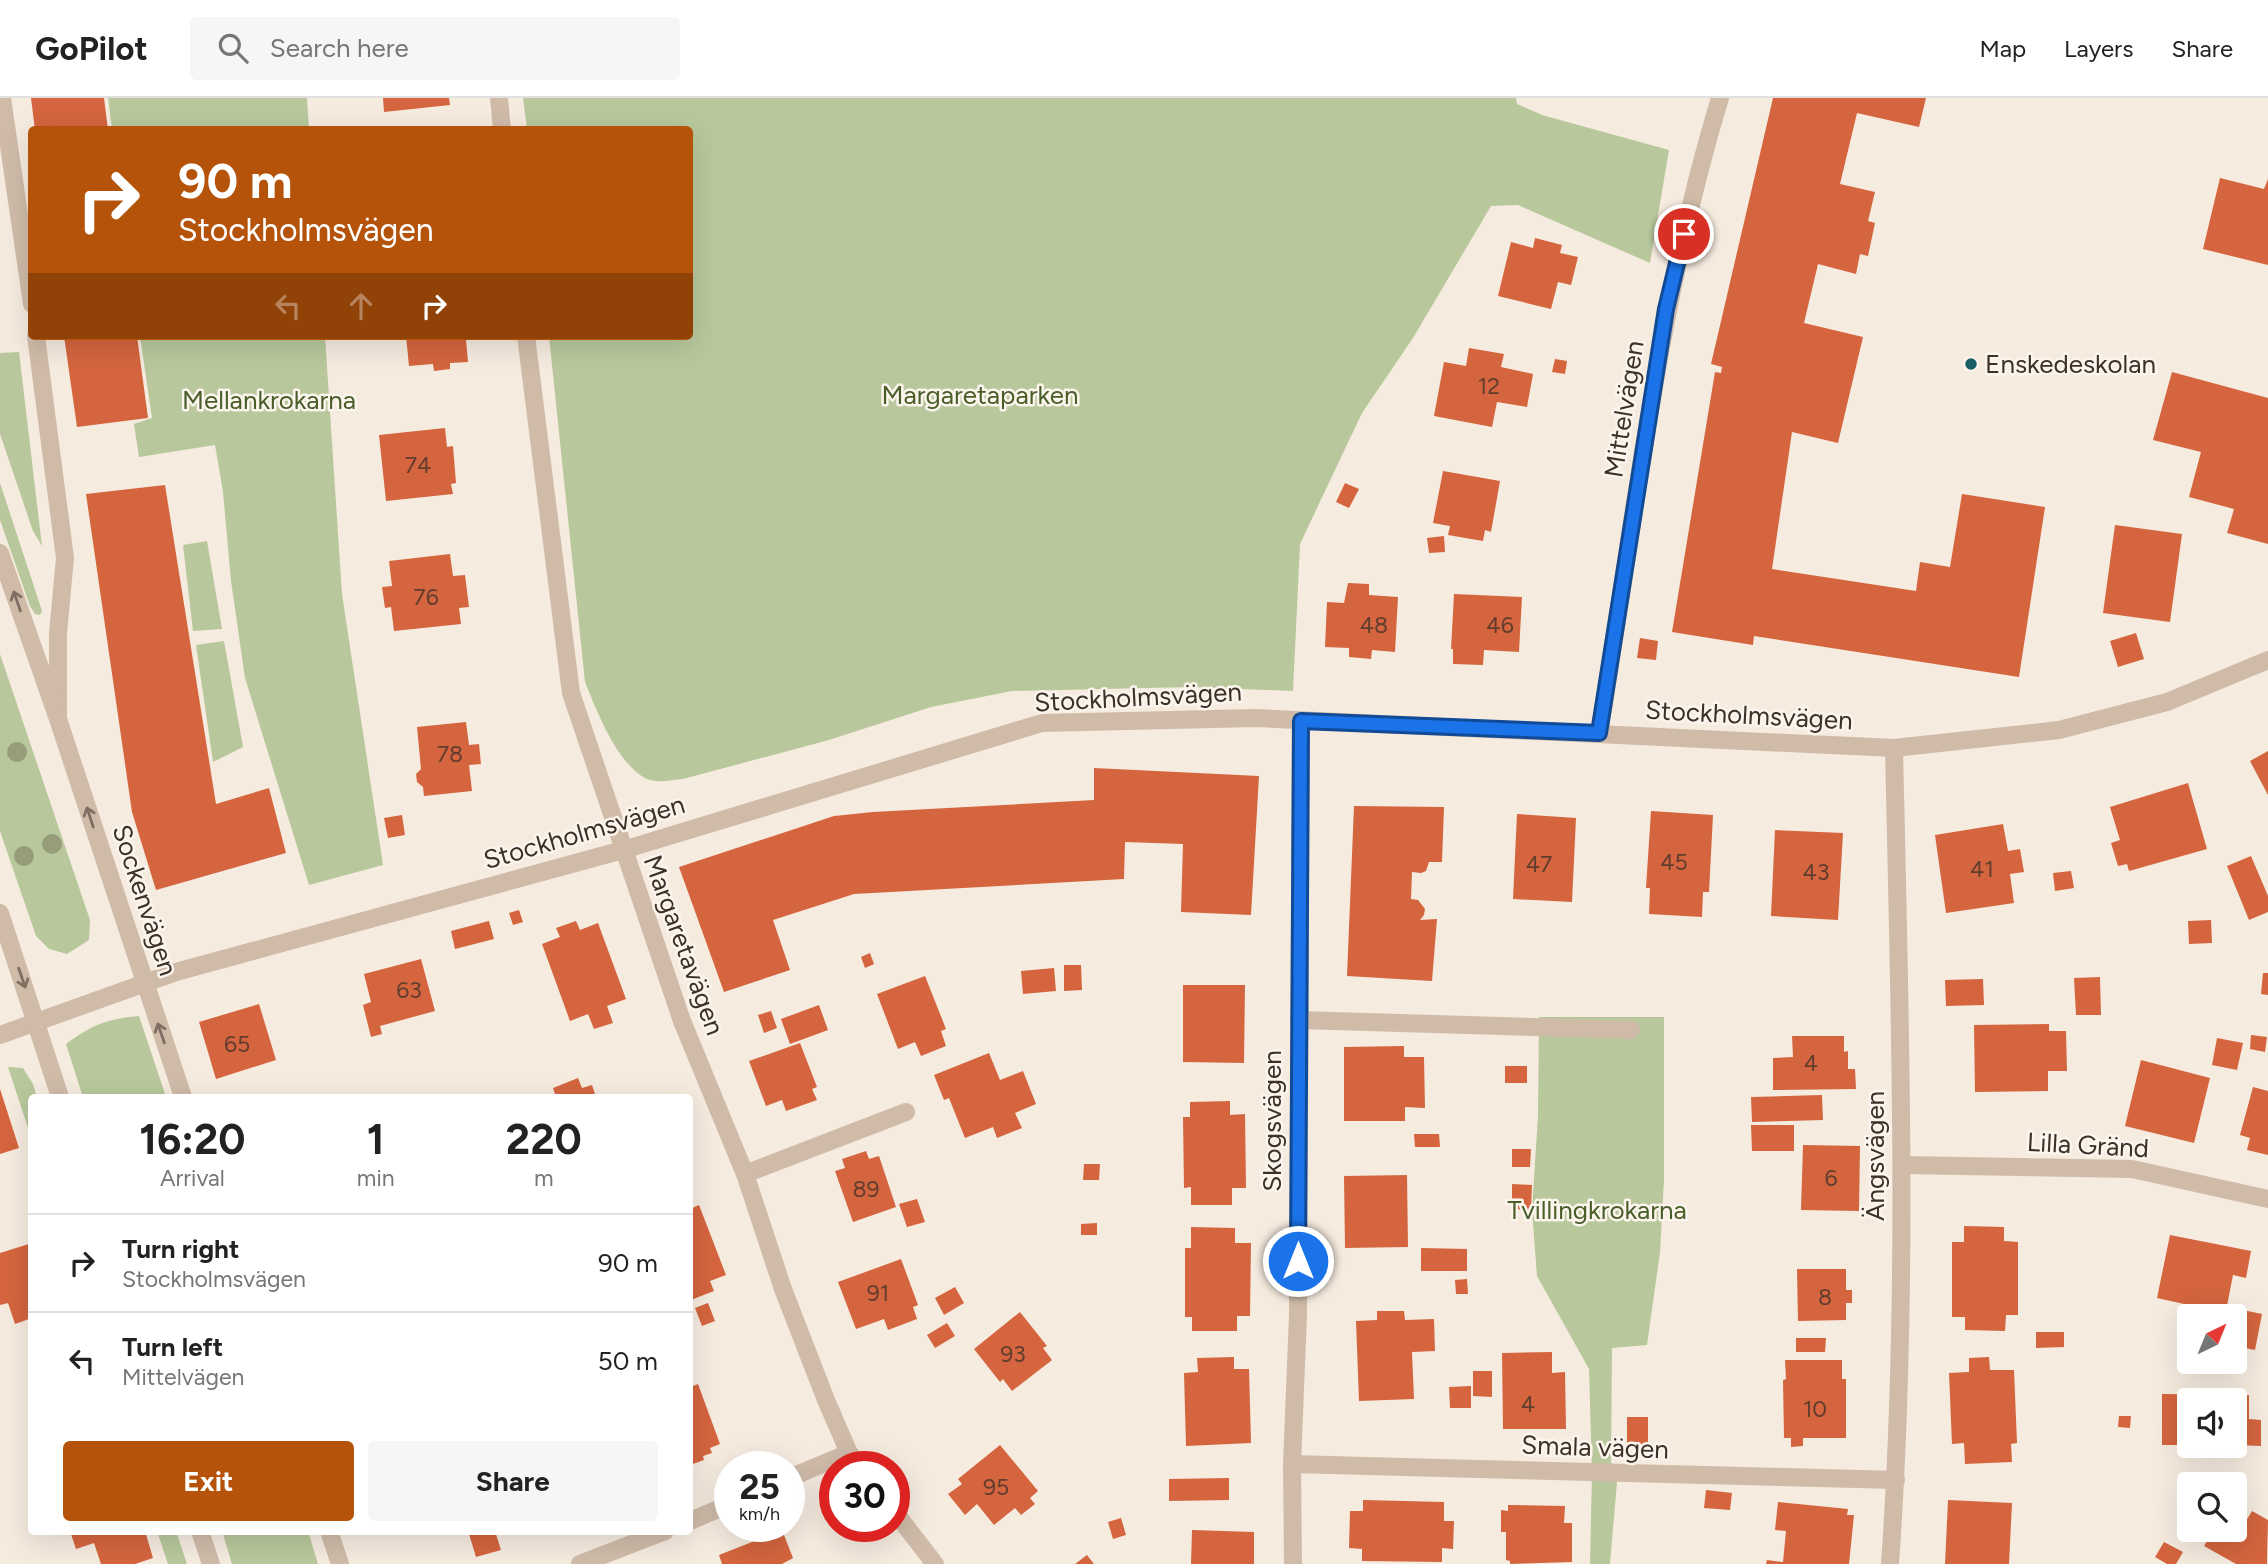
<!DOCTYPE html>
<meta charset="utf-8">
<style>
body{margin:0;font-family:Figtree,sans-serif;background:#f6f6f6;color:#222;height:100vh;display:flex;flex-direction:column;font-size:26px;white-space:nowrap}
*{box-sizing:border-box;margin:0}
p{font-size:23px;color:#767676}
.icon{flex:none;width:38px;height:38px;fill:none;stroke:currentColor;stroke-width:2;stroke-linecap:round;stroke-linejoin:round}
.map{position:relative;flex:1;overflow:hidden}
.details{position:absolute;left:28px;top:996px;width:665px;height:441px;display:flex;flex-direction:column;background:#fff;border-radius:7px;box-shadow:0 7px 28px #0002}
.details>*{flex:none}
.banner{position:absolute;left:28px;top:28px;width:665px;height:214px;border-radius:7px;box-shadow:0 7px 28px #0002;background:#b45309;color:#fff;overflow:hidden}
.needle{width:46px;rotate:43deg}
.tools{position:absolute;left:2177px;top:1206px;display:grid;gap:14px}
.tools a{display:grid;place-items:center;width:70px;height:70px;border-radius:7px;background:#fff;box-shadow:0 7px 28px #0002;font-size:35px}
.speed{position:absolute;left:714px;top:1353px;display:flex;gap:14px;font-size:35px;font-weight:700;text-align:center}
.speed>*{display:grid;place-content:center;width:91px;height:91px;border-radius:50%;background:#fff;box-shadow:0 7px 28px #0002;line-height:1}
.speed small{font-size:18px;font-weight:400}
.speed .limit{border:10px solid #d22;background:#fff;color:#111}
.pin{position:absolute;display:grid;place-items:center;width:60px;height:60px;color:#fff;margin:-30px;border:4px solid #fff;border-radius:50%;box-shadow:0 2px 7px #0007}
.me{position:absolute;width:77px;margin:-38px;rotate:0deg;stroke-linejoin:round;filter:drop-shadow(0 0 5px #0008)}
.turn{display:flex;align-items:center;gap:24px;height:147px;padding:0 35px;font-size:32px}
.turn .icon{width:91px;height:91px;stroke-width:2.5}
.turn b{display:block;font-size:49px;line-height:60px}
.lanes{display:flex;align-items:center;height:66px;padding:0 35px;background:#0003;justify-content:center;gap:35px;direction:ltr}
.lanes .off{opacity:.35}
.eta{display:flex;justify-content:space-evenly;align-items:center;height:119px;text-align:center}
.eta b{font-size:42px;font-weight:700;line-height:49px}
.cta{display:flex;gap:14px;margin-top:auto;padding:14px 35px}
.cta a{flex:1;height:80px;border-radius:7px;background:#b45309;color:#fff;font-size:28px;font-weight:700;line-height:80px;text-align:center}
.cta a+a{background:#f6f6f6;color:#222}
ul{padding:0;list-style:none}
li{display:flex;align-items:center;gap:21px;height:98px;padding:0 35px;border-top:2px solid #e0e0e0}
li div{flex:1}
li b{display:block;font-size:26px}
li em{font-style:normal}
header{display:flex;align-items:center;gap:42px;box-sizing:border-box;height:98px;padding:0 35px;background:#fff;border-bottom:2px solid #e0e0e0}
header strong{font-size:33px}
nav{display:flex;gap:38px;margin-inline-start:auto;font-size:24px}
.search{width:490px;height:63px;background:#f6f6f6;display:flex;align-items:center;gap:18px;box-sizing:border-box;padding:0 24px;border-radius:7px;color:#767676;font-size:26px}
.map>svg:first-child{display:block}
.green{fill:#b8c89c}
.building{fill:#d4653e}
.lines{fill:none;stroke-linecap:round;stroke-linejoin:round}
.service{stroke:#d0bba9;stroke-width:18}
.minor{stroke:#d0bba9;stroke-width:18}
.tertiary{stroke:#d0bba9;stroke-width:18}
.tree{fill:#979d7b}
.oneway{stroke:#7f6f63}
.route-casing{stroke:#114b97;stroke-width:18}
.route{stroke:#1a73e8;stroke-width:12}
.poi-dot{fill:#195e64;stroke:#fcf5ed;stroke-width:2.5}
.labels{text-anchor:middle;stroke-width:5;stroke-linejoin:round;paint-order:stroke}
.number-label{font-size:23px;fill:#623d2e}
.poi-label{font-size:26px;fill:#3c3029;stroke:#fcf5ed;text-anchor:start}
.park-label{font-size:26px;fill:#4a5e2a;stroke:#fcf5ed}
.street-label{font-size:26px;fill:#3c3029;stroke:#fcf5ed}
</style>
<header>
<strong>GoPilot</strong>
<div class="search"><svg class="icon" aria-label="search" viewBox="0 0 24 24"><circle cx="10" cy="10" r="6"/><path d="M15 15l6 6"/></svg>Search here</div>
<nav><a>Map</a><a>Layers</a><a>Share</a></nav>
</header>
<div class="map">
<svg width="2268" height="1466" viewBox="0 0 2268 1466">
<rect width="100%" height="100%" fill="#f6ebdf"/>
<!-- green -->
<g class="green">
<path d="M108,0H307L309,31H112Z"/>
<path d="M523,0H1516L1517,6L1542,17L1669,52L1650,165L1518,107L1491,108L1413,240L1362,315L1300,446L1293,593L1191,589L1012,593L931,609L829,642L683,681C671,682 656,686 645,680C616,664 597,613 585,584L549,238H690V32L527,31Z"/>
<path d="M140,238H325L342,496L383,767L309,787L245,580L231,483L223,394L215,347L139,359L134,326L152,320Z"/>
<path d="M19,254L42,448L33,433L0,336V255Z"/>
<path d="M0,385L42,513L40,517L35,516L30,508L0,422Z"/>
<path d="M207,443L222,531L193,533L183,447Z"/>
<path d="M224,543L243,649L213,664L196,547Z"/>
<path d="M0,556L90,822L89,842L67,856L49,851L36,838L0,733Z"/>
<path d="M139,918L166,999H83L66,946C92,927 106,921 139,918Z"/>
<path d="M1539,919H1664V1082L1660,1154L1647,1247L1612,1250L1611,1364L1617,1384L1610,1466H1590L1592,1375L1589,1271L1537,1178L1532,1113L1538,1017Z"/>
<path d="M8,969L23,970L33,986L37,999H32L31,1039Z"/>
<path d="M157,1433H176L187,1466H168Z"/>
<path d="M222,1433H308L318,1466H232Z"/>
</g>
<!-- building -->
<g class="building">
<path d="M31,0H104L108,32H35Z"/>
<path d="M383,0H449L450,7L384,14Z"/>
<path d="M1773,0H1926L1919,29L1857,15L1840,86L1875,94L1868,123L1875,125L1868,158L1860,156L1856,176L1818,166L1804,225L1863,239L1838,345L1792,334L1772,471L1916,493L1920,464L1950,469L1962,396L2045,409L2019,579L1754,538L1753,547L1672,534L1715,274L1721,275L1722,269L1711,266Z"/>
<path d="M2220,80L2264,91L2268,81V167L2203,151Z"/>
<path d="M1535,140L1562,147L1560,155L1578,159L1571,187L1558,184L1551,211L1498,198L1511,144L1533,150Z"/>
<path d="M64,238H137L148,320L77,329Z"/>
<path d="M406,238H477V241L466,242L468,264L450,265V271L434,273L433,266L409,268Z"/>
<path d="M1469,250L1504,256L1501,269L1533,276L1527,309L1497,304L1492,329L1434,318L1444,264L1466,268Z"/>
<path d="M1555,261L1567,263L1565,276L1552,274Z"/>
<path d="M2172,274L2268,300V446L2227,435L2234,411L2189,399L2201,354L2153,342Z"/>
<path d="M445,330L447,349L453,348L456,385L451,386L453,396L386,403L379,337Z"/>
<path d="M1443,373L1500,383L1491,434L1485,432L1483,443L1448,437L1450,428L1433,425Z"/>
<path d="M1345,385L1359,391L1349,410L1336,404Z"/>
<path d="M165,387L216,706L269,690L286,755L156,792L132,714L86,396Z"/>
<path d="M2115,427L2182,436L2170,524L2103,515Z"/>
<path d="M1444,438L1445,454L1429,455L1427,440Z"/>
<path d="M450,456L453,478L465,477L469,509L459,510L461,526L394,533L391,509L385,510L382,489L392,488L389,463Z"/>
<path d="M1348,485L1369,486V497L1398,499L1395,554L1372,552L1371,561L1349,559V550L1325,549L1327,504L1344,505Z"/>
<path d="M1454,496L1522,499L1519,554L1484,552L1483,567L1453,566V551H1451Z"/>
<path d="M2136,535L2144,561L2118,569L2110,543Z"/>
<path d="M1640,540L1658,543L1656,562L1637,560Z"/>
<path d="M466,624L469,647L479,646L481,666L469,667L472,693L424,698L423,689L417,684L416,676L421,671L417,629Z"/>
<path d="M2268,653V697L2250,663Z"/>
<path d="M1094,670L1259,678L1251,817L1181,814L1183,746L1125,744L1124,781L854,796L773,822L790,872L724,894L679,769L834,718L873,714L1094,702Z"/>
<path d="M2188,685L2207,751L2129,773L2127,766L2118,768L2111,745L2120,742L2110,709Z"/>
<path d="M1354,708L1444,709L1442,764H1429L1426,773L1421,775L1412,774L1411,801L1418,802L1425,811L1424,817L1420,822L1437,821L1432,883L1347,878Z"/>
<path d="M1651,713L1713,717L1709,794H1703L1702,819L1649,816L1650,790H1646Z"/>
<path d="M1517,716L1576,720L1572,804L1513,801Z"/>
<path d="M402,717L405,737L388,740L384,720Z"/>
<path d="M2003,726L2008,753L2020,751L2024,774L2010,776L2014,805L1946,815L1935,737Z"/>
<path d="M1775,732L1843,735L1838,822L1771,818Z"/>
<path d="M2251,758L2268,798V814L2249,822L2227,768Z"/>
<path d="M2071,773L2074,790L2055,793L2053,775Z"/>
<path d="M519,812L523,824L513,827L509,815Z"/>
<path d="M2211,822L2212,845L2189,846L2188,823Z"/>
<path d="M489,823L494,841L455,851L451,833Z"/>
<path d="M576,823L580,832L598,825L626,901L607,908L613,925L594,931L588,916L570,923L542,846L560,839L556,830Z"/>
<path d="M870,855L874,866L865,870L861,859Z"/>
<path d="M421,861L435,913L380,928L382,936L371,939L363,907L371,904L364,876Z"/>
<path d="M1064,867H1081L1082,892L1064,893Z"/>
<path d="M1054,870L1056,893L1023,896L1021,873Z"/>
<path d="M2263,875H2268V897L2261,896Z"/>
<path d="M925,878L946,931L941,933L946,948L921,958L915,944L898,951L877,896Z"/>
<path d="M2100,879L2101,917H2076L2074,880Z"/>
<path d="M1983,881L1984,907L1946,908L1945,882Z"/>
<path d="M1183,887H1245L1244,965L1183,964Z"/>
<path d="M259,906L276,962L216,981L199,924Z"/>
<path d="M819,907L828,932L790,946L781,921Z"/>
<path d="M771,913L777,930L764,935L758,917Z"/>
<path d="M2049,926V933H2066L2067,973H2048V993L1975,994L1974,927Z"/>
<path d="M2251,937L2267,939L2265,954L2250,951Z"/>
<path d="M1792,938H1844V954L1848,953V971H1855L1856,991L1773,992V960L1793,959Z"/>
<path d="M2217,940L2243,945L2237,972L2212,967Z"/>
<path d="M800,945L817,989L812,991L817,1002L786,1013L782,1002L766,1008L749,963Z"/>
<path d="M1404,948V959H1424L1425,1010L1405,1009V1023H1344V949Z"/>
<path d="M989,955L1000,982L1023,973L1036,1006L1015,1015L1022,1030L997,1040L993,1029L965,1040L949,1000L944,1002L934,977Z"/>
<path d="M2141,962L2210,980L2194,1045L2125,1028Z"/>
<rect x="1505" y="968" width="22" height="17"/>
<path d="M578,980L582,990L592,987L596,999H556L553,990Z"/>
<path d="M2253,989L2268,993V1057L2247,1052L2250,1040L2240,1037Z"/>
<path d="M0,991L19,1050L0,1056Z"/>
<path d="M1822,997L1823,1022L1752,1024L1751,999Z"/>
<path d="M1230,1003V1017L1245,1016L1246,1090H1232V1107H1191V1089L1184,1090L1183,1019H1190V1004Z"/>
<path d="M1751,1027H1794V1053H1752Z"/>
<path d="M1414,1036H1439L1440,1049H1415Z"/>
<path d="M1803,1047L1860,1048L1859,1113L1801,1112Z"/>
<path d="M1512,1051H1531L1530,1069H1512Z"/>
<path d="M866,1053L869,1061L879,1058L896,1109L853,1124L835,1073L845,1070L842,1061Z"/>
<path d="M1084,1066H1100L1099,1082H1083Z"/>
<path d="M1407,1077L1408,1149L1345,1150L1344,1078Z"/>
<path d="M1512,1086L1532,1087L1531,1112L1512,1111Z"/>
<path d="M917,1101L925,1124L907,1129L899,1106Z"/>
<path d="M699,1107L726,1177L710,1183L714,1193L691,1202L690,1111Z"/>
<path d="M1097,1125V1137H1081V1126Z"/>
<path d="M1964,1128L2004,1129V1143L2018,1144V1217H2006L2005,1233L1965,1232V1219H1952V1144H1964Z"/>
<path d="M1191,1129L1235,1130V1145H1251L1250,1218H1237V1233H1192V1219H1185V1150H1191Z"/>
<path d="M2170,1137L2251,1153L2246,1180L2233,1177L2225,1218H2191L2193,1208L2157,1200Z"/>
<path d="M32,1145V1220L15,1226L8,1205L0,1207V1155Z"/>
<path d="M1421,1150L1467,1151V1173H1421Z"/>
<path d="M901,1161L918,1207L913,1209L917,1221L888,1232L884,1221L856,1231L838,1184Z"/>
<path d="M1797,1171H1846V1192H1852V1205H1846V1222L1798,1223Z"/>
<path d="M1467,1181L1468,1196H1456L1455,1182Z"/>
<path d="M955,1189L964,1205L944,1217L935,1200Z"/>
<path d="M708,1205L715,1223L702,1228L695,1210Z"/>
<path d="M2238,1211L2262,1216L2255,1252L2235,1248V1226Z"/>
<path d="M1377,1213H1404L1405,1222L1434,1221L1435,1253L1412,1254L1414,1301L1359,1303L1356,1223L1377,1222Z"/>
<path d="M1020,1214L1047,1248L1043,1250L1052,1262L1012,1293L1003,1281L1000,1284L974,1251Z"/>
<path d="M947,1225L955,1238L935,1250L927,1237Z"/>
<path d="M2036,1234H2064V1249L2036,1250Z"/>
<path d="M1796,1240H1826L1825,1254H1796Z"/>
<path d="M1552,1254V1275L1565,1274L1566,1331H1503L1502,1255Z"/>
<path d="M1234,1259V1271H1249L1251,1345L1186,1348L1184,1275L1198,1274L1197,1260Z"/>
<path d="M1989,1259L1990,1272H2014L2017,1345L2011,1346L2012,1364L1965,1366L1964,1345L1952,1346L1949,1275L1969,1274V1260Z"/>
<path d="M1785,1262H1842V1281H1846V1340H1803V1348L1791,1349V1340H1784L1783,1282L1786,1281Z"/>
<path d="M1473,1273H1492V1299L1473,1298Z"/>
<path d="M698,1286L720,1346L710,1350L712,1355L703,1358L704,1362L690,1367V1289Z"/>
<path d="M1471,1288V1310H1450L1449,1289Z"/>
<path d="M2162,1296L2249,1297V1321L2261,1322V1348L2235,1347V1302H2189V1347H2162Z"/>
<path d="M2119,1318H2131L2130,1330L2118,1329Z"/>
<rect x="1627" y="1319" width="21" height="28"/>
<path d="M1000,1347L1038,1393L1030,1400L1035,1406L1021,1417L1015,1410L994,1427L977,1406L965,1417L948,1396L962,1386L958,1381Z"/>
<path d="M1229,1380V1402L1169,1403V1381Z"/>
<path d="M1706,1392L1732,1395L1730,1412L1704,1410Z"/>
<path d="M1363,1402L1444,1404V1423H1454L1453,1451L1442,1450V1464L1362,1463V1451L1349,1450L1350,1413H1363Z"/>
<path d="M1948,1402L2012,1405L2009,1466H1945Z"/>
<path d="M1778,1404L1848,1411L1847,1417H1854L1849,1466H1766L1767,1462L1783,1464L1786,1433L1775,1432Z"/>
<path d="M1508,1407L1565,1408L1564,1425H1572V1464L1510,1466V1463L1506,1462V1434H1501V1412L1508,1413Z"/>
<path d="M2235,1410L2242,1414L2239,1420L2246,1423L2252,1413L2268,1422L2267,1466H2236L2204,1448L2213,1432H2235Z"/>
<path d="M1121,1420L1126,1437L1113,1441L1108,1424Z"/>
<path d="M782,1432L793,1460L782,1466H722L719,1457Z"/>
<path d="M1192,1432L1254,1434V1466H1191Z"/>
<path d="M70,1433H145L153,1460L135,1466H101L94,1445L76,1451Z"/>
<path d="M478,1433H495L501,1452L476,1459L469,1436Z"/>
<path d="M2164,1444L2183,1454L2176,1466H2167L2155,1459Z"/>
<path d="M1087,1457L1094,1466H1075Z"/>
</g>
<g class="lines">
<!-- service -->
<g class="service">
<path d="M1299,922L1631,932"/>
<path d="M745,1076L906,1014"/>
</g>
<!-- minor -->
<g class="minor">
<path d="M2,0L32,206"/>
<path d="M499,0L502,32"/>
<path d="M36,238L65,460L58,535V617"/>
<path d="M526,238L571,595L682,923L745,1076L783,1191L826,1302L849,1355L860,1368"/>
<path d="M1599,635C1635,422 1657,207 1720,0"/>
<path d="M0,937L176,874L623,752L1042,625L1256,620L1894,650L2059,632L2167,604L2268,562"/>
<path d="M1903,1067L2132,1071L2268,1101"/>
<path d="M1292,1366L1896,1382"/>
<path d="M789,1380L849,1355"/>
<path d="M894,1413L935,1466"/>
<path d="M690,1423L730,1406"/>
<path d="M580,1466L665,1433"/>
<path d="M1293,1466L1292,1366L1298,1217L1301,623"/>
<path d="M1890,1466C1909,1195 1900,922 1894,650"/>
</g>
<!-- tertiary -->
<g class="tertiary">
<path d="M0,455L58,621L183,999"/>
<path d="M0,815L60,999"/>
<path d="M200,1433L211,1466"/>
<path d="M329,1433L340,1466"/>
</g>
</g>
<!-- trees -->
<g class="tree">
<circle cx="17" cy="654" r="10"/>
<circle cx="52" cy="746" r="10"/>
<circle cx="24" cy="758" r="10"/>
</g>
<!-- one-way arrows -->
<defs><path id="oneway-shaft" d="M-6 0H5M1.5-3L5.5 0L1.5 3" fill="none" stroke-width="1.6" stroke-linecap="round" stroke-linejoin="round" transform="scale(1.75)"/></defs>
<g class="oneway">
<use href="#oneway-shaft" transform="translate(17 503) rotate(-109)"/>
<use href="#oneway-shaft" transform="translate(90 719) rotate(-108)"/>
<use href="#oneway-shaft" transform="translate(22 880) rotate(71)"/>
<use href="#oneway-shaft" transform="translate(161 935) rotate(-109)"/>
</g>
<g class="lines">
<!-- route casing -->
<g class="route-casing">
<path id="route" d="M1298,1163L1301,623L1599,635L1666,211L1684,136"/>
</g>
<!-- route -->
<use href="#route" class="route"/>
</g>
<!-- markers -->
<circle class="poi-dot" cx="1971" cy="266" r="7"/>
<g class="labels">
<!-- number labels -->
<g class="number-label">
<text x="1489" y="296">12</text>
<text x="418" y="375">74</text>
<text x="426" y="507">76</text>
<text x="1374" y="535">48</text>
<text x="1500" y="535">46</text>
<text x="450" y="664">78</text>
<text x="1674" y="772">45</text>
<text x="1539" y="774">47</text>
<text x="1982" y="779">41</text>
<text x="1816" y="782">43</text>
<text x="409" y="900">63</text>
<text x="237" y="954">65</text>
<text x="1811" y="973">4</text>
<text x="1831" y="1088">6</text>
<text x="866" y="1099">89</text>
<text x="878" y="1203">91</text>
<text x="1825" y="1207">8</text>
<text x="1013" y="1264">93</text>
<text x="1528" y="1314">4</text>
<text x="1815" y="1319">10</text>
<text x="996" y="1397">95</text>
</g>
<!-- poi labels -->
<g class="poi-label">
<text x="1985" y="275">Enskedeskolan</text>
</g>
<!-- park labels -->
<g class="park-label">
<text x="980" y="306">Margaretaparken</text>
<text x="269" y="311">Mellankrokarna</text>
<text x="1597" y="1121">Tvillingkrokarna</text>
</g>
<!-- street labels -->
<g class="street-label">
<text transform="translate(1624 311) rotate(-81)" y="9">Mittelvägen</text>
<text transform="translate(1138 599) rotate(-3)" y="9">Stockholmsvägen</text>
<text transform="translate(1749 617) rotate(3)" y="9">Stockholmsvägen</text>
<text transform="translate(584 734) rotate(-16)" y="9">Stockholmsvägen</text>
<text transform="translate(145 802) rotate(72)" y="9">Sockenvägen</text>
<text transform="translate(684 847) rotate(70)" y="9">Margaretavägen</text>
<text transform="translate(1272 1023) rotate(-90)" y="9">Skogsvägen</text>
<text transform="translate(2088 1047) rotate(3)" y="9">Lilla Gränd</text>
<text transform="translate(1875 1058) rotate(-90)" y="9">Ängsvägen</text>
<text transform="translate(1595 1349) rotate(2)" y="9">Smala vägen</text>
</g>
</g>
</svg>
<div class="tools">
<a><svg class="needle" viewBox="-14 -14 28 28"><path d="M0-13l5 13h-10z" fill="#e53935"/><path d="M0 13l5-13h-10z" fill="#767676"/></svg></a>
<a><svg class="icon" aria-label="sound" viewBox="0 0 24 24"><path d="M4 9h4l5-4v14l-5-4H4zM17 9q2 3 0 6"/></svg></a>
<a><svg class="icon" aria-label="search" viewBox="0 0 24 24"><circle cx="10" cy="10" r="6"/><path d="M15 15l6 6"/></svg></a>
</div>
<div class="speed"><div>25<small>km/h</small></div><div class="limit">30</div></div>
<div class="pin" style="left:1684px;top:136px;background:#d93025"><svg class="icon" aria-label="arrive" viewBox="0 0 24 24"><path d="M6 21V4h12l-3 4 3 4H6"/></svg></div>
<svg class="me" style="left:1298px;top:1163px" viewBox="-20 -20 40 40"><circle r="17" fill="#1a73e8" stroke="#fff" stroke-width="3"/><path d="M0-11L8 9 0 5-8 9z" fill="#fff"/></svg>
<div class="banner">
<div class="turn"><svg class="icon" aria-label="right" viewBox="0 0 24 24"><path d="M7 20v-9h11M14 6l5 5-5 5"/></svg><div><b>90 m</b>Stockholmsvägen</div></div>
<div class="lanes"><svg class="icon off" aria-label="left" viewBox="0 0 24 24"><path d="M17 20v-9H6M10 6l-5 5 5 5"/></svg><svg class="icon off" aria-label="ahead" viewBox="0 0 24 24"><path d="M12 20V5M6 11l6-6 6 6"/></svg><svg class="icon" aria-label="right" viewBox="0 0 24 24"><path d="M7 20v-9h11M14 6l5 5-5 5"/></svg></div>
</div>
<section class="details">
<div class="eta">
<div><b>16:20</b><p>Arrival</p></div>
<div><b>1</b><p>min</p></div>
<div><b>220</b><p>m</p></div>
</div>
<ul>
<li><svg class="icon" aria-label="right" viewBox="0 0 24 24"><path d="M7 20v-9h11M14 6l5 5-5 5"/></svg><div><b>Turn right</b><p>Stockholmsvägen</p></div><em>90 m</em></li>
<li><svg class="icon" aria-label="left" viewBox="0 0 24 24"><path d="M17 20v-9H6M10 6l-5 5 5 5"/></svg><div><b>Turn left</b><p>Mittelvägen</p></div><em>50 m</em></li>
</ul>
<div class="cta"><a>Exit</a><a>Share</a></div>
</section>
</div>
